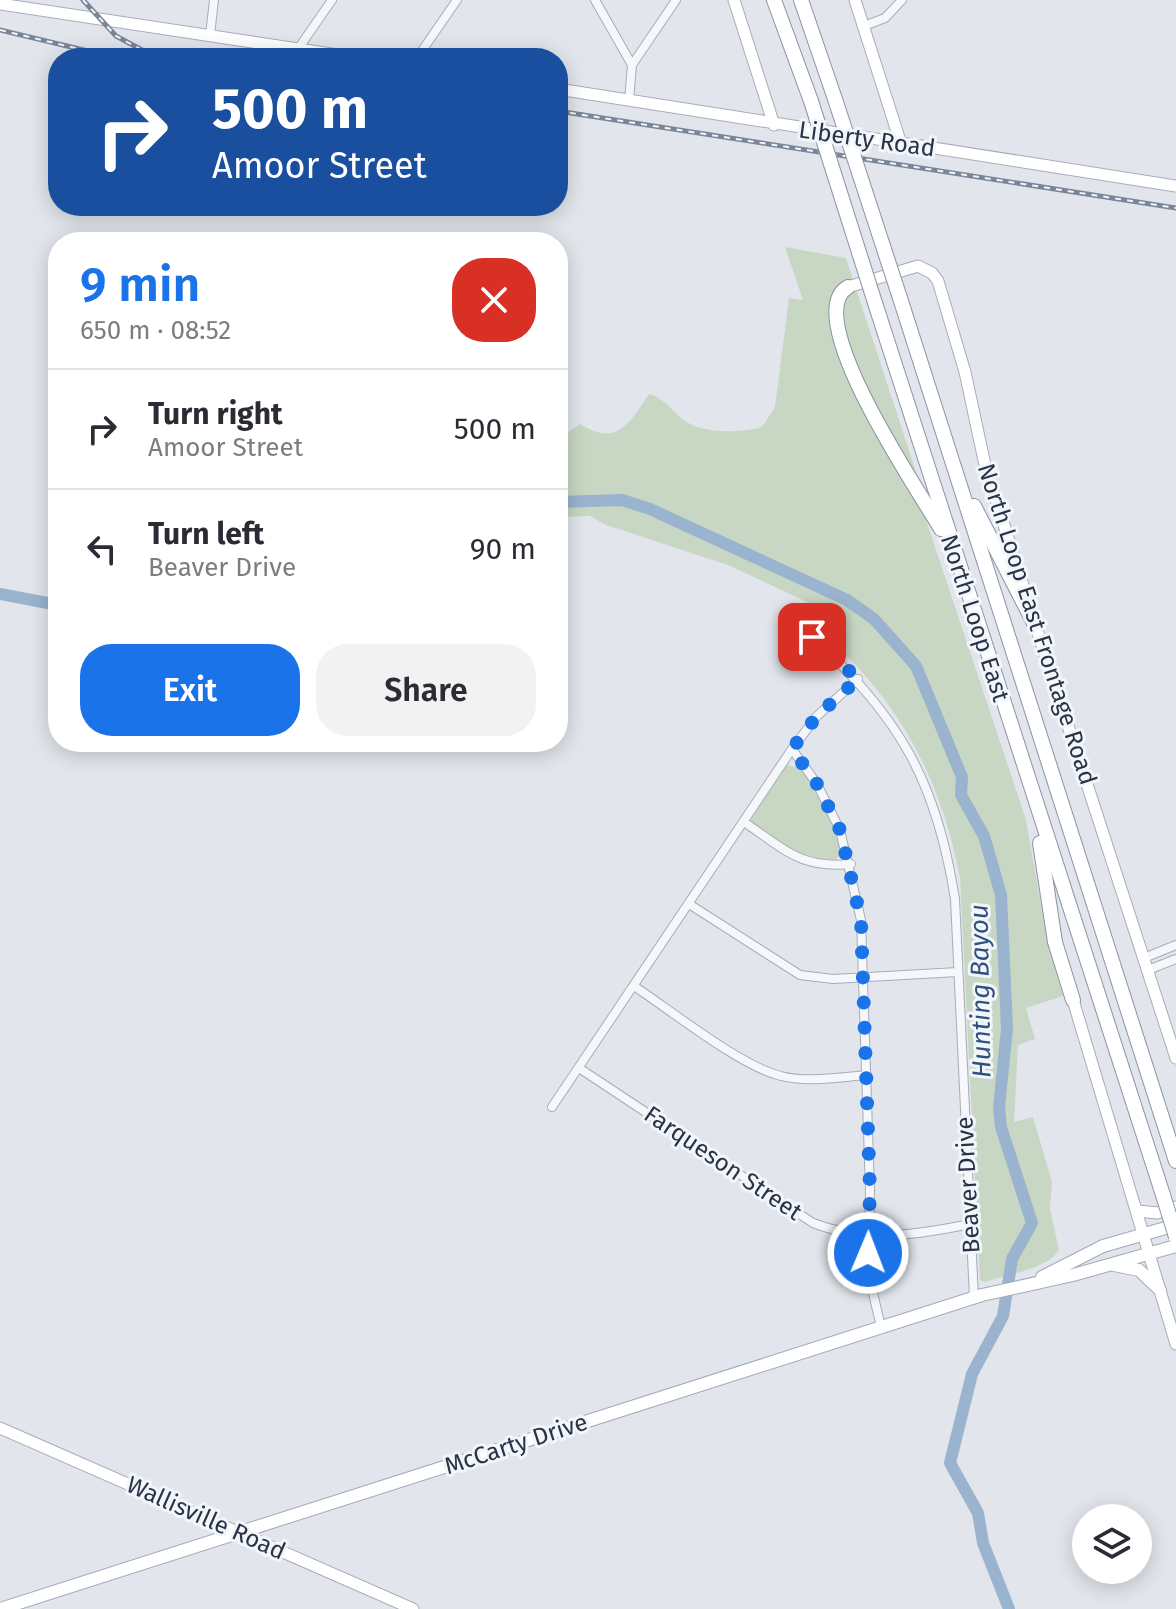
<!DOCTYPE html>
<meta charset="utf-8">
<style>
body{margin:0;font-family:"Fira Sans",sans-serif;background:#f2f2f3;color:#2b2b33;height:100vh;display:flex;flex-direction:column;font-size:30px;white-space:nowrap}
*{box-sizing:border-box;margin:0}
p{font-size:26px;color:#7c7c81}
.icon{flex:none;width:44px;height:44px;fill:none;stroke:currentColor;stroke-width:2;stroke-linecap:round;stroke-linejoin:round}
.map{position:relative;flex:1;overflow:hidden}
.side{position:absolute;left:48px;top:232px;width:520px;height:520px;display:flex;flex-direction:column;background:#fff;border-radius:32px;box-shadow:0 4px 20px #0003}
.side>*{flex:none}
.guide{position:absolute;left:48px;top:48px;width:520px;height:168px;border-radius:32px;box-shadow:0 4px 20px #0003;background:#1a4fa0;color:#fff;overflow:hidden}
.controls{position:absolute;left:1072px;top:1504px;display:grid;gap:16px}
.controls a{display:grid;place-items:center;width:80px;height:80px;border-radius:50%;background:#fff;box-shadow:0 4px 20px #0003;font-size:40px}
.pin{position:absolute;display:grid;place-items:center;width:68px;height:68px;color:#fff;margin:-34px;border-radius:16px;box-shadow:0 4px 12px #0006}
.me{position:absolute;width:88px;margin:-44px;rotate:1deg;stroke-linejoin:round;filter:drop-shadow(0 0 6px #0008)}
.turn{display:flex;align-items:center;gap:28px;height:168px;padding:0 32px;font-size:36px}
.turn .icon{width:104px;height:104px;stroke-width:2.5}
.turn b{display:block;font-size:56px;line-height:68px}
.round{display:grid;place-items:center;flex:none;width:84px;height:84px;border-radius:32px;background:#f2f2f3}
.headline{display:flex;align-items:center;justify-content:space-between;height:136px;padding:0 32px}
h1{font-size:48px;font-weight:600;line-height:60px;color:#1a73e8}
.button{display:flex;gap:16px;margin-top:auto;padding:16px 32px}
.button a{flex:1;height:92px;border-radius:32px;background:#1a73e8;color:#fff;font-size:32px;font-weight:600;line-height:92px;text-align:center}
.button a+a{background:#f2f2f3;color:#2b2b33}
ul{padding:0;list-style:none}
li{display:flex;align-items:center;gap:24px;height:120px;padding:0 32px;border-top:2px solid #e1e1e2}
li div{flex:1}
li b{display:block;font-size:30px}
li em{font-style:normal}
.map>svg:first-child{display:block}
.green{fill:#c7d7c3}
.lines{fill:none;stroke-linecap:round;stroke-linejoin:round}
.river{stroke:#9ab3cf;stroke-width:12}
.minor-casing{stroke:#a6adb7;stroke-width:10}
.secondary-casing{stroke:#a6adb7;stroke-width:13}
.primary-casing{stroke:#a0aab9;stroke-width:14}
.motorway-casing{stroke:#8893a4;stroke-width:16}
.minor{stroke:#f6f7fa;stroke-width:8}
.secondary{stroke:#fff;stroke-width:11}
.primary{stroke:#fff;stroke-width:12}
.motorway{stroke:#fff;stroke-width:14}
.rail-casing{stroke:#7a8597;stroke-width:5}
.rail{stroke:#f2f5f9;stroke-width:2;stroke-dasharray:6;stroke-linecap:butt}
.motorway-bridge-casing{stroke:#8893a4;stroke-width:16;stroke-linecap:butt}
.motorway-bridge{stroke:#fff;stroke-width:14}
.route{stroke:#1a73e8;stroke-width:14;stroke-dasharray:0 25.2}
.labels{text-anchor:middle;stroke-width:6;stroke-linejoin:round;paint-order:stroke}
.street-label{font-size:24px;fill:#283346;stroke:#f2f5f9}
.water-label{font-size:26px;font-style:italic;fill:#2e507e;stroke:#f2f5f9}
</style>
<div class="map">
<svg width="1176" height="1609" viewBox="0 0 1176 1609">
<rect width="100%" height="100%" fill="#e2e6ec"/>
<!-- green -->
<g class="green">
<path d="M785,247L846,258L922,490L921,505L1026,820L1046,934L1063,996L1026,1008L1035,1039L1018,1045L1014,1122L1033,1117L1052,1182L1050,1209L1059,1250C1048,1269 1005,1275 985,1282L980,1280L960,878C940,773 895,693 812,624L822,609L728,565L606,525L590,516L558,517V435L562,437L580,424C617,447 629,424 649,394C665,398 672,412 685,421C704,434 741,433 762,427L775,407L789,298L803,300Z"/>
<path d="M789,765L803,770L827,812L842,851L835,861L802,856L750,821L782,768Z"/>
</g>
<g class="lines">
<!-- river -->
<g class="river">
<path d="M558,502L622,500L650,509L847,600L874,619L916,666L962,777L961,795L984,836L1001,895L1007,1029L999,1107L1001,1127L1032,1223L1012,1259L1003,1316L972,1374L950,1463L978,1513L983,1543L1009,1609"/>
<path d="M0,594L58,605"/>
</g>
<!-- minor casing -->
<g class="minor-casing">
<g id="minor">
<path d="M595,0L632,65"/>
<path d="M864,26L885,18L902,0"/>
<path d="M210,35L214,0"/>
<path d="M298,49L332,0"/>
<path d="M417,58L457,0"/>
<path d="M629,101L632,65L676,0"/>
<path d="M812,637C900,718 936,780 955,899L974,1298"/>
<path d="M792,749L817,784L840,830L861,920L870,1191L868,1272L881,1327"/>
<path d="M744,822C784,849 800,869 851,864"/>
<path d="M689,904L800,975L833,979L958,972"/>
<path d="M1144,958L1176,945"/>
<path d="M1148,970L1176,959"/>
<path d="M634,986C670,1010 742,1067 781,1076C808,1083 840,1077 867,1075"/>
<path d="M579,1068L813,1223C864,1243 917,1235 970,1224"/>
<path d="M552,1107L792,749L817,716L858,679"/>
</g>
</g>
<!-- secondary casing -->
<g class="secondary-casing">
<g id="secondary">
<path d="M734,0L774,125"/>
<path d="M855,0L901,144"/>
<path d="M0,4L358,58"/>
<path d="M558,89L1176,186"/>
<path d="M848,287L918,266L932,273L938,281L965,372L985,465L1028,601"/>
<path d="M1034,621L1176,1058"/>
<path d="M1073,1000L1176,1344"/>
<path d="M1138,1211L1157,1213L1176,1207"/>
<path d="M0,1428L413,1609"/>
</g>
</g>
<!-- primary casing -->
<g class="primary-casing">
<g id="primary">
<path d="M1114,1265L1139,1270L1160,1290"/>
<path d="M1042,1277L1103,1246L1176,1225"/>
<path d="M0,1609L982,1295L1073,1275L1176,1246"/>
</g>
</g>
<!-- motorway casing -->
<g class="motorway-casing">
<g id="motorway">
<path d="M774,0L811,101"/>
<path d="M801,0L835,99"/>
<path d="M848,287C798,315 921,494 941,529"/>
<path d="M900,298L1176,1161"/>
<path d="M876,306L1163,1195"/>
<path d="M974,506L1036,627"/>
<path d="M1040,843L1055,942L1073,1000"/>
</g>
</g>
<!-- minor -->
<use href="#minor" class="minor"/>
<!-- secondary -->
<use href="#secondary" class="secondary"/>
<!-- primary -->
<use href="#primary" class="primary"/>
<!-- motorway -->
<use href="#motorway" class="motorway"/>
<!-- rail casing -->
<g class="rail-casing">
<g id="rail">
<path d="M83,0L116,36L157,58"/>
<path d="M0,30L117,58"/>
<path d="M558,111L1176,208"/>
</g>
</g>
<!-- rail -->
<use href="#rail" class="rail"/>
<!-- motorway-bridge casing -->
<g class="motorway-bridge-casing">
<g id="motorway-bridge">
<path d="M835,99L900,298"/>
<path d="M811,101L876,306"/>
<path d="M1163,1195L1176,1237"/>
</g>
</g>
<!-- motorway-bridge -->
<use href="#motorway-bridge" class="motorway-bridge"/>
</g>
<g class="lines">
<!-- route -->
<path class="route" d="M812,637L858,679L817,716L792,749L817,784L840,830L861,920L870,1191L868,1253"/>
</g>
<g class="labels">
<!-- street labels -->
<g class="street-label">
<text transform="translate(867 139) rotate(8)" y="8">Liberty Road</text>
<text transform="translate(975 618) rotate(72)" y="8">North Loop East</text>
<text transform="translate(1037 624) rotate(72)" y="8">North Loop East Frontage Road</text>
<text transform="translate(723 1163) rotate(34)" y="8">Farqueson Street</text>
<text transform="translate(968 1185) rotate(-93)" y="8">Beaver Drive</text>
<text transform="translate(516 1444) rotate(-18)" y="8">McCarty Drive</text>
<text transform="translate(206 1518) rotate(24)" y="8">Wallisville Road</text>
</g>
<!-- water labels -->
<g class="water-label">
<text transform="translate(980 991) rotate(-91)" y="9">Hunting Bayou</text>
</g>
</g>
</svg>
<div class="controls">
<a><svg class="icon" aria-label="layers" viewBox="0 0 24 24"><path d="M12 4l9 5-9 5-9-5zM3 14l9 5 9-5"/></svg></a>
</div>
<div class="pin" style="left:812px;top:637px;background:#d93025"><svg class="icon" aria-label="arrive" viewBox="0 0 24 24"><path d="M6 21V4h12l-3 4 3 4H6"/></svg></div>
<svg class="me" style="left:868px;top:1253px" viewBox="-20 -20 40 40"><circle r="17" fill="#1a73e8" stroke="#fff" stroke-width="3"/><path d="M0-11L8 9 0 5-8 9z" fill="#fff"/></svg>
<div class="guide">
<div class="turn"><svg class="icon" aria-label="right" viewBox="0 0 24 24"><path d="M7 20v-9h11M14 6l5 5-5 5"/></svg><div><b>500 m</b>Amoor Street</div></div>
</div>
<section class="side">
<div class="headline"><div><h1>9 min</h1><p>650 m · 08:52</p></div><a class="round" style="background:#d93025;color:#fff"><svg class="icon" aria-label="close" viewBox="0 0 24 24"><path d="M6 6l12 12M18 6L6 18"/></svg></a></div>
<ul>
<li><svg class="icon" aria-label="right" viewBox="0 0 24 24"><path d="M7 20v-9h11M14 6l5 5-5 5"/></svg><div><b>Turn right</b><p>Amoor Street</p></div><em>500 m</em></li>
<li><svg class="icon" aria-label="left" viewBox="0 0 24 24"><path d="M17 20v-9H6M10 6l-5 5 5 5"/></svg><div><b>Turn left</b><p>Beaver Drive</p></div><em>90 m</em></li>
</ul>
<div class="button"><a>Exit</a><a>Share</a></div>
</section>
</div>
